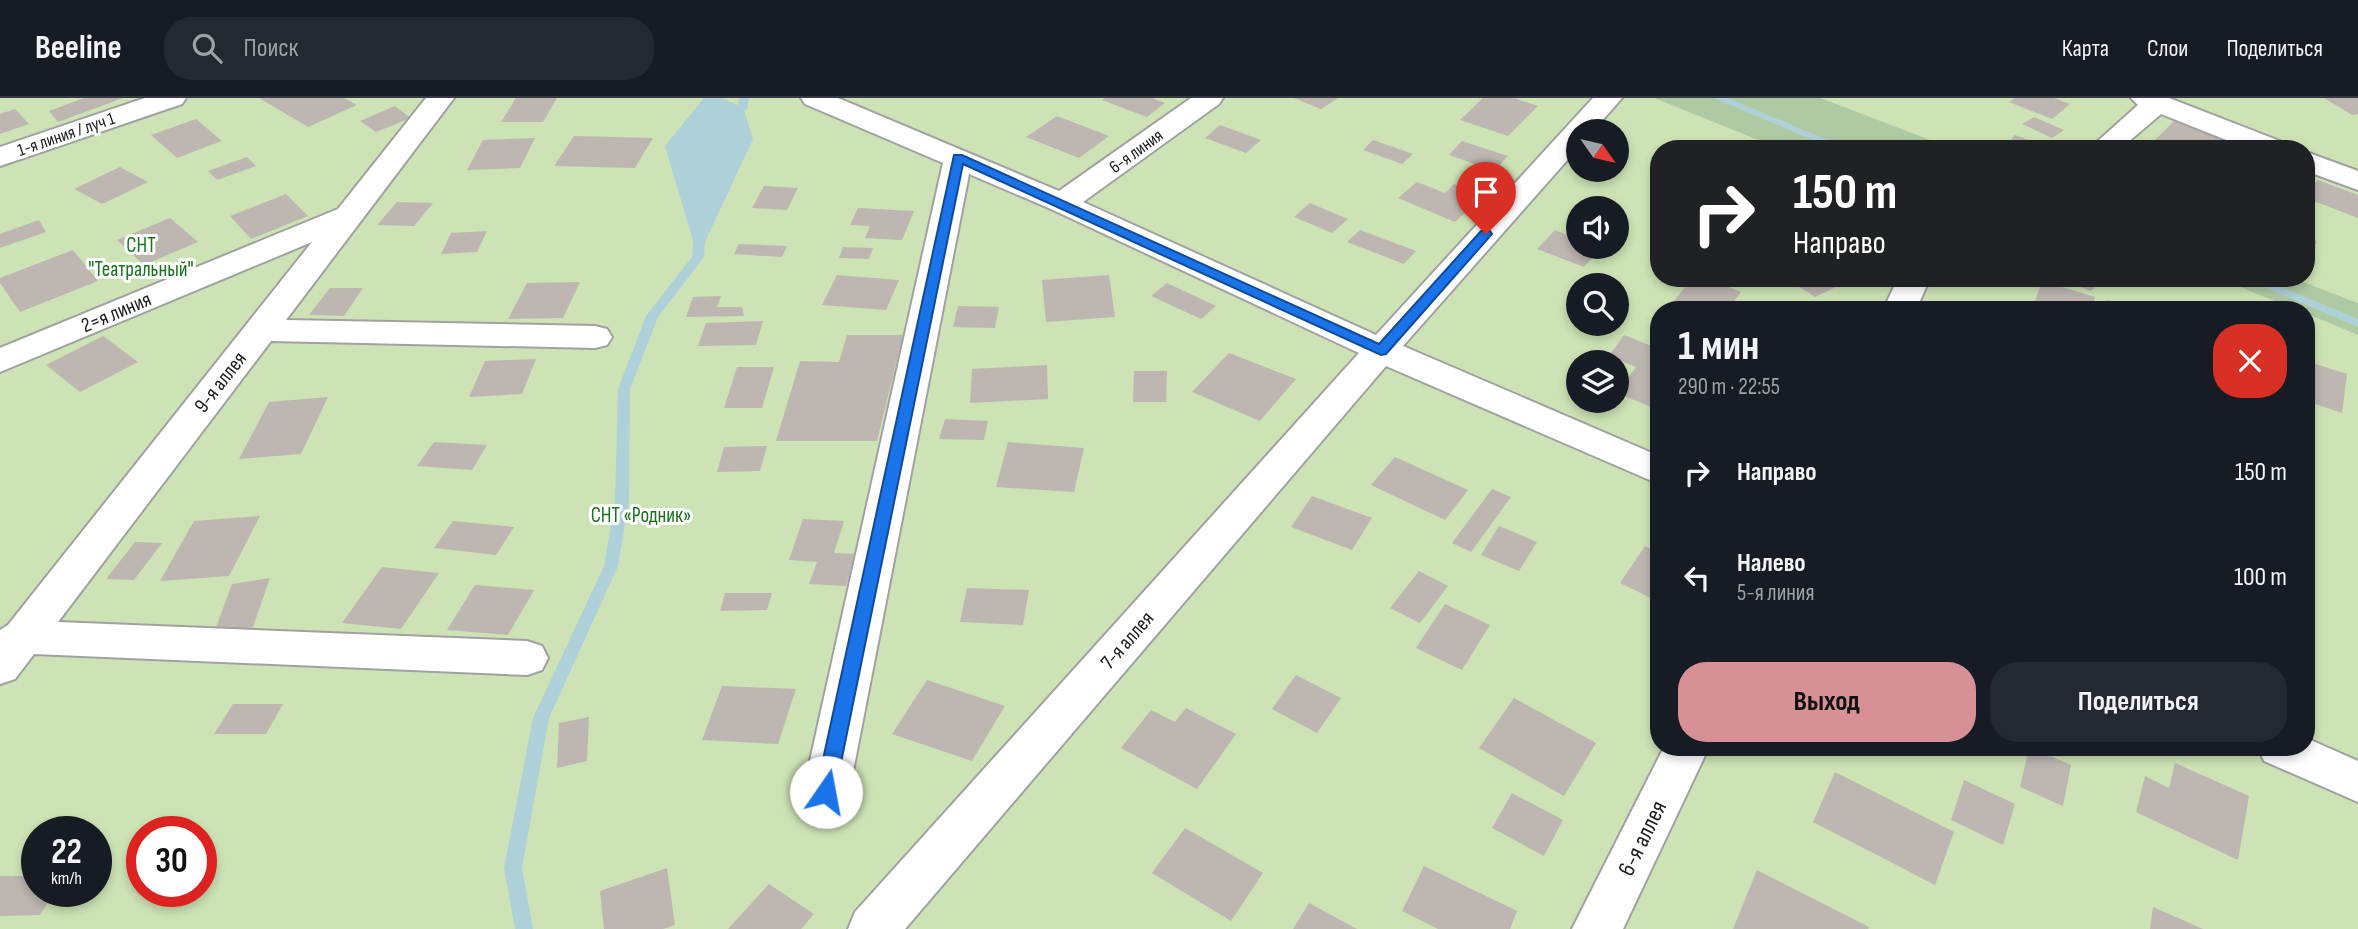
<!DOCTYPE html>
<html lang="ru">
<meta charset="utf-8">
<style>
body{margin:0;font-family:"Sofia Sans Condensed",sans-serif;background:#242831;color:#f1f3f6;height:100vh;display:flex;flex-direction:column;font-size:26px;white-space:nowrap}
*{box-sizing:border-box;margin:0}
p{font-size:23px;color:#9ea1a6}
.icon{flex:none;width:38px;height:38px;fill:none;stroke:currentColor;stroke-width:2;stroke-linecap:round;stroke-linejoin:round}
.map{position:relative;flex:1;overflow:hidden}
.side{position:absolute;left:1650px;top:203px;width:665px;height:455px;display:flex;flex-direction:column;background:#171b24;border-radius:28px;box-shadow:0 4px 10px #0003}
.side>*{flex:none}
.guide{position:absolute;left:1650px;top:42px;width:665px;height:147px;border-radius:28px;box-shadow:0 4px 10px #0003;background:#202124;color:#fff;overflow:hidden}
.needle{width:46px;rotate:124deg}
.fabs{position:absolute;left:1566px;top:21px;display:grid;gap:14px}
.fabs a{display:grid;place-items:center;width:63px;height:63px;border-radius:50%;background:#171b24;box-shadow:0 4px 10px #0003;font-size:35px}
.speed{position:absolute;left:21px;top:718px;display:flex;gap:14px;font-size:35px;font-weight:700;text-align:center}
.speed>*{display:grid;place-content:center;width:91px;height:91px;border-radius:50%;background:#171b24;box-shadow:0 4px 10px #0003;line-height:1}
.speed small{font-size:18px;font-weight:400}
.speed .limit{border:10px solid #d22;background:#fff;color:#111}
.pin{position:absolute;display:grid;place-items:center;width:60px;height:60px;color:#fff;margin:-72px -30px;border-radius:50% 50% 50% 0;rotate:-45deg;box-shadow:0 0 7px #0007}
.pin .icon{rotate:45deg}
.me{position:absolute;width:77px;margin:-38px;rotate:12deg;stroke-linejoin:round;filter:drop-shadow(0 0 5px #0008)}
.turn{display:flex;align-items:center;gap:24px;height:147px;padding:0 28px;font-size:32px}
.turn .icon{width:91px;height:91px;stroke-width:2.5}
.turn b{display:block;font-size:49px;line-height:60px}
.round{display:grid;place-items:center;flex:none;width:74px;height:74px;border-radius:28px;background:#242831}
.overview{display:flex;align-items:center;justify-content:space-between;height:119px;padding:0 28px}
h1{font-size:42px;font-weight:700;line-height:52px}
.primary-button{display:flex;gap:14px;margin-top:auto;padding:14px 28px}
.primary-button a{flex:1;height:80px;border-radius:28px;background:#d79196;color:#111;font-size:28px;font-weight:700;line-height:80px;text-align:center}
.primary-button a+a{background:#242831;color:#f1f3f6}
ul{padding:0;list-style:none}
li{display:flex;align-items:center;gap:21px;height:105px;padding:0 28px}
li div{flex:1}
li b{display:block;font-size:26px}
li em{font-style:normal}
header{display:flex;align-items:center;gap:42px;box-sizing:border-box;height:98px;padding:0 35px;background:#171b24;border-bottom:2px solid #363941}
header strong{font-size:33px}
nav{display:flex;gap:38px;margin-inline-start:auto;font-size:24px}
.search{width:490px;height:63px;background:#242831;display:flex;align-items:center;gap:18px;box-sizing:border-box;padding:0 24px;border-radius:28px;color:#9ea1a6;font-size:26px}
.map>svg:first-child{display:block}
.grass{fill:#cde3b5;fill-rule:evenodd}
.forest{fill:#afcaa2}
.water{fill:#aed0d8}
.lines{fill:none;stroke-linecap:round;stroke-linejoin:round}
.stream{fill:#aed0d8;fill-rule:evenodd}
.building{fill:#bdb6b1}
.minor-casing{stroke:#a1a1a1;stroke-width:4}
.minor{fill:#fff;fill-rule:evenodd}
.route{fill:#1a73e8;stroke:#114b97;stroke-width:2}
.labels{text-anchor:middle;stroke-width:6;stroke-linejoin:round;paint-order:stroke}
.far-street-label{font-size:18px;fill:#202020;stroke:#fff}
.park-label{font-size:21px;fill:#1a731d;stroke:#fff}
.street-label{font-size:21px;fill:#202020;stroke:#fff}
.near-street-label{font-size:24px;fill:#202020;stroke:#fff}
</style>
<header>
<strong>Beeline</strong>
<div class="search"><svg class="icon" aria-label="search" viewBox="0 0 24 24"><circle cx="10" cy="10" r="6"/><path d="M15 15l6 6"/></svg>Поиск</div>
<nav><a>Карта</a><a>Слои</a><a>Поделиться</a></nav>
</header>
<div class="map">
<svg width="2358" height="831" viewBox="0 0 2358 831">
<rect width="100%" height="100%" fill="#f0ede8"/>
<!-- grass -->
<g class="grass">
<path d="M0,0H1654L1780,51H1659V180H2218L2296,212H1659V649H2306L2307,216L2358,237V831H0ZM1578,33H1617V72H1578ZM1578,110H1617V149H1578ZM1578,187H1617V226H1578ZM1578,264H1617V303H1578ZM37,733H96V793H37ZM142,733H201V793H142Z"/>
<path d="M1821,0H2358V205L2293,180H2306V51H1954Z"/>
</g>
<!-- forest -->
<g class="forest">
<path d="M1654,0H1821L1954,51H1780Z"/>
<path d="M2218,180H2293L2358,205V237L2307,216L2306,212H2296Z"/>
</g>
<!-- water -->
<path class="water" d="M704,0H721L743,9L753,41L698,159L665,48Z"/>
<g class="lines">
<!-- stream -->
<g class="stream">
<path d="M739,0H749L747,11L730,21H722V17L738,8Z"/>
<path d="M1714,0H1728L1849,51H1834Z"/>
<path d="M699,139L705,142L704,159L658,219L630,291L629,403L618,468L549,620L522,770L533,831H515L504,770L533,620L604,468L615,403L618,291L646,218L692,159L693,142Z"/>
<path d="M2243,180H2260L2358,221V229Z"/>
</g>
</g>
<!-- building -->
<g class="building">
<path d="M84,0H123L58,24L49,13Z"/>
<path d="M259,0H344L357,7L308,29Z"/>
<path d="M516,0H557L543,24H501Z"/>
<path d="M1105,0H1152L1165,5L1147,19L1102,2Z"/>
<path d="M1294,0H1338L1321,11Z"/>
<path d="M1483,0H1514L1538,8L1508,38L1460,22Z"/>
<path d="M2015,0H2054L2070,6L2052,21L2009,4Z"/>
<path d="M2324,0H2358V16L2352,17Z"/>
<path d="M395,8L411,20L376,34L360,23Z"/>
<path d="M15,11L29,26L0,36V16Z"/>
<path d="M1057,18L1109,38L1079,60L1026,39Z"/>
<path d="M2034,19L2064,32L2052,40L2022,26Z"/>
<path d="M196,21L222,43L177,60L151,37Z"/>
<path d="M2175,22L2222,39L2211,51H2172L2153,44Z"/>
<path d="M1220,27L1261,42L1246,55L1205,40Z"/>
<path d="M2015,37L2051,50V51H2003Z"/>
<path d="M574,38L653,40L635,70L554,68Z"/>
<path d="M535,40L520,70L467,72L483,42Z"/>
<path d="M1373,42L1413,56L1402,66L1363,52Z"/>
<path d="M1462,43L1508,58L1494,73L1449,57Z"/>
<path d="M247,59L256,68L217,82L208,73Z"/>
<path d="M120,69L148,84L102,106L74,91Z"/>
<path d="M2318,82L2358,97V120L2306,100V94Z"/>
<path d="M1417,84L1445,95L1454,86L1484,98L1455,124L1398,100Z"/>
<path d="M764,88L798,90L787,112L752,110Z"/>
<path d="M286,96L308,118L251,141L230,118Z"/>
<path d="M397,104L433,105L414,128L377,127Z"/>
<path d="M1310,105L1348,121L1332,135L1294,119Z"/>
<path d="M858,110L914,113L902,142L865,140L870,128L850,127Z"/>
<path d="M170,120L198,144L144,167L117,142Z"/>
<path d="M39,122L46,134L0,150V136Z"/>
<path d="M1360,132L1416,153L1404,166L1347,144Z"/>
<path d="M1555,132L1578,141V149L1601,150L1584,169L1537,151Z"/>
<path d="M487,133L477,154L441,156L451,135Z"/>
<path d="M2306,139L2317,143L2306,168Z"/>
<path d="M739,146L787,148L782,159L734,156Z"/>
<path d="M843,149L873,150L869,161L839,160Z"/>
<path d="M73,152L98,183L20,214L0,185V180Z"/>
<path d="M837,177L899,182L886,212L822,207Z"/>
<path d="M1109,177L1115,219L1046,224L1042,182Z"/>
<path d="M1692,180H1706L1741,194L1728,212H1667Z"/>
<path d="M1785,180H1829L1840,187L1815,199Z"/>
<path d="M2071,180H2092L2101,184L2091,193L2069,185Z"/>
<path d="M2042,183L2095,199L2092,212H2032Z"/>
<path d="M580,184L563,220L508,221L527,185Z"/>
<path d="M1167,185L1216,208L1201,221L1151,198Z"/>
<path d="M330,190H363L344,218L309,217Z"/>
<path d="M721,198L717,209H742L744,218L686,219L693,199Z"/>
<path d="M2107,202L2136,211V212H2105Z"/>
<path d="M958,208L999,209L995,230L953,229Z"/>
<path d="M763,223L756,247L698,248L706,225Z"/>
<path d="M847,237H903L877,343H776L800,263L839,264Z"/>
<path d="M1624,237L1659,251V270L1656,274L1659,275V308L1656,311L1617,295L1636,269L1609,258Z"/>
<path d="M103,238L138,264L80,294L46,267Z"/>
<path d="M1229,255L1296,281L1260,323L1192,294Z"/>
<path d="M536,261L522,296L469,299L485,263Z"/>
<path d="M2306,263L2347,276L2342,315L2306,303Z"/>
<path d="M1047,267L1048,301L970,305L972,271Z"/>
<path d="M737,269H774L762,310H724Z"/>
<path d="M1134,273H1167L1166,304H1133Z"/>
<path d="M328,299L301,356L239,361L269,304Z"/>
<path d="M945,321L988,323L984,342L939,341Z"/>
<path d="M434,344L487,347L472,372L417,368Z"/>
<path d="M1008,344L1084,350L1074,394L996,389Z"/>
<path d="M767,348L760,373L717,374L724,349Z"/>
<path d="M1395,359L1468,392L1445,422L1371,387Z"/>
<path d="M1492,391L1511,399L1471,454L1452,445Z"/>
<path d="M1312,398L1372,420L1352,452L1291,429Z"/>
<path d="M260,418L229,478L160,483L194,423Z"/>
<path d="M803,421L844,423L834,455L856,456L846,488L809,486L817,464L789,462Z"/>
<path d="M453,423L514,429L496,457L434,450Z"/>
<path d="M1499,428L1537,444L1519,473L1481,457Z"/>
<path d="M135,444L162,445L134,482L106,481Z"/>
<path d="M1645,448L1659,455V504L1620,485Z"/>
<path d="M382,469L439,475L401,531L342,525Z"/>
<path d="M1419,473L1448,488L1420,525L1390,510Z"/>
<path d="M270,480L253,529L214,535L232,486Z"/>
<path d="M475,487L534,492L508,537L447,532Z"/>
<path d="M967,490L1029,492L1023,527L960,524Z"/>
<path d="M725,495H772L767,512L720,513Z"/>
<path d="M1445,506L1490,527L1462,572L1416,550Z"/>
<path d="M1296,577L1341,600L1317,635L1272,611Z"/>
<path d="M927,582L1005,608L972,663L892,636Z"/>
<path d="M722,588L796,591L778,646L702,642Z"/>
<path d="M1514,600L1596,645L1564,698L1479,650Z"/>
<path d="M233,606H283L266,636H214Z"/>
<path d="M1186,610L1236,636L1197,691L1121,650L1151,612L1175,624Z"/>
<path d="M589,619L587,663L557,670L559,625Z"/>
<path d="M2029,649L2071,667L2063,708L2020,689Z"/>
<path d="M2175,665L2249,698L2238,762L2136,714L2145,678L2169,690Z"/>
<path d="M1835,674L1954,734L1935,787L1813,724Z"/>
<path d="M1964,682L2015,706L2003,747L1951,722Z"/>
<path d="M1512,695L1563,722L1544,758L1492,730Z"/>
<path d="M1185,730L1263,775L1231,823L1152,775Z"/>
<path d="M1424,768L1517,813L1510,831H1438L1402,813Z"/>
<path d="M667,770L675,827L663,831H604L600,793Z"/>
<path d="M1757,772L1869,829L1868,831H1733Z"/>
<path d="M0,778H37V793H55L40,817L0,818Z"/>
<path d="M769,786L814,816L801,831H728Z"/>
<path d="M1309,805L1357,831H1293Z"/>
<path d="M2153,809L2203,831H2150Z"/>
</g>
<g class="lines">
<!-- minor casing -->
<g class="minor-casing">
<g id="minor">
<path d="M145,0H186L182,6L0,68V49Z"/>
<path d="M426,0H454L286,222L595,228L607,231L612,239L607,247L595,250L271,243L58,524L527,543L542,548L548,560L542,572L527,577L34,556L15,581L0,586V532L8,527L312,144L0,274V250L338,111Z"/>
<path d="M801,0H838L1059,93L1191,0H1223L1219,6L1083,104L1376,237L1593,0H1622L1593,33H1578V50L1403,248L1659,358V386L1386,268L905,831H848L855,814L1359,255L1051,111L969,76L849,694L842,708L826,714L810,708L803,694L943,65L805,6Z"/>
<path d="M2131,0H2169L2285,45L2289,51H2249L2161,16L2120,51H2089L2138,7Z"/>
<path d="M2306,54L2358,73V92L2306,73Z"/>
<path d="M1898,180H1930L1916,212H1883Z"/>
<path d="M2306,640L2358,663V704L2264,663L2258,649H2306Z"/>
<path d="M1664,649H1709L1623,831H1572Z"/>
</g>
</g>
<!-- minor -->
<use href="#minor" class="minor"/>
</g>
<!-- route -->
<path class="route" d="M954,57H962L1379,246L1481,133H1490L1492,136L1386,256L1381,257L963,66L835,694L833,700L826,702L819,700L816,694Z"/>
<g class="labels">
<!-- far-street labels -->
<g class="far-street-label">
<text transform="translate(66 36) rotate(-19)" y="6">1-я линия / луч 1</text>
<text transform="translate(1136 53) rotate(-36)" y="6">6-я линия</text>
</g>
<!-- park labels -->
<g class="park-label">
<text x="141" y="154">СНТ<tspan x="141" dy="24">"Театральный"</tspan></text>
<text x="641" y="424">СНТ «Родник»</text>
</g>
<!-- street labels -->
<g class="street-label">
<text transform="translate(116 214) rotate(-23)" y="7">2=я линия</text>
<text transform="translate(220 284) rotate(-52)" y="7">9-я аллея</text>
<text transform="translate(1127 542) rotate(-49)" y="7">7-я аллея</text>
</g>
<!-- near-street labels -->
<g class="near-street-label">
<text transform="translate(1642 740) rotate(-64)" y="8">6-я аллея</text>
</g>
</g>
</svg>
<div class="fabs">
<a><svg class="needle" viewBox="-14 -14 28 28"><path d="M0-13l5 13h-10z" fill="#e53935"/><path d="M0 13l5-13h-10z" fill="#9ea1a6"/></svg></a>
<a><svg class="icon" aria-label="sound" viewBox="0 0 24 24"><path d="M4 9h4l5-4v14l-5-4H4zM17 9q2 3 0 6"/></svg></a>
<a><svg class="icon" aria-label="search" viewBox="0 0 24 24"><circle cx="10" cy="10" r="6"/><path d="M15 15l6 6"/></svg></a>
<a><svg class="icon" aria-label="layers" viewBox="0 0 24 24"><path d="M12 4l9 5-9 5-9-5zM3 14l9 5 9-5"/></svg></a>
</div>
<div class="speed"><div>22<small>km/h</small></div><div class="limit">30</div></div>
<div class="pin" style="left:1486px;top:136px;background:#d93025"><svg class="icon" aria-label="arrive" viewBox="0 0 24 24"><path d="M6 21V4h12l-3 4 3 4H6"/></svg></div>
<svg class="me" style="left:826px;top:694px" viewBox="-20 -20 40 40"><circle r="19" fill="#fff"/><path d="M0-13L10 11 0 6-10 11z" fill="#1a73e8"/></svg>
<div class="guide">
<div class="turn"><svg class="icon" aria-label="right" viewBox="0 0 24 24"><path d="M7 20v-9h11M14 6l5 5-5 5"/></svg><div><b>150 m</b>Направо</div></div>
</div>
<section class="side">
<div class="overview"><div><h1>1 мин</h1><p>290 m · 22:55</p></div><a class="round" style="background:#d93025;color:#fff"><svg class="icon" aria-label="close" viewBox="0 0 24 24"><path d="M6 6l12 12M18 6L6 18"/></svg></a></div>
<ul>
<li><svg class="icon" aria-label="right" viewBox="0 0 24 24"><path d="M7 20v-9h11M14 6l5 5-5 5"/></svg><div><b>Направо</b></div><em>150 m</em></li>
<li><svg class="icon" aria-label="left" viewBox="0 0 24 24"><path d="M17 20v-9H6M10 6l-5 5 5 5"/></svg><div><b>Налево</b><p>5-я линия</p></div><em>100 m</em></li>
</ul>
<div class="primary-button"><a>Выход</a><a>Поделиться</a></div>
</section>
</div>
